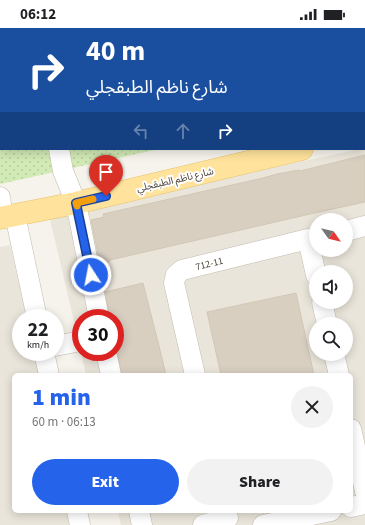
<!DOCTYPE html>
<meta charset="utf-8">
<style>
body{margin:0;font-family:"Source Sans 3","Noto Sans Arabic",sans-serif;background:#f2f2f2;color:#202124;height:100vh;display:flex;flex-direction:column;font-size:15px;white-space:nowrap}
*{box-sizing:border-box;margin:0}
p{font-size:13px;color:#757577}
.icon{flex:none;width:22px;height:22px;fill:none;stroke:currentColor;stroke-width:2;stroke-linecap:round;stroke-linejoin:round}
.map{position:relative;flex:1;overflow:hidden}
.side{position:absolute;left:12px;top:345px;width:341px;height:140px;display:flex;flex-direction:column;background:#fff;border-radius:6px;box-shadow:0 2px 10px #0003}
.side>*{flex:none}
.hud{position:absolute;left:0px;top:0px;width:365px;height:122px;box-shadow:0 2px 10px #0003;background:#1a4fa0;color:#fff;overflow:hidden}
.needle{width:26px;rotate:124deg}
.fabs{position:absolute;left:309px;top:185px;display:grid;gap:8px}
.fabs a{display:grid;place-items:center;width:44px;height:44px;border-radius:50%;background:#fff;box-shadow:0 2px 10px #0003;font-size:20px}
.speed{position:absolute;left:12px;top:281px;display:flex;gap:8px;font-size:20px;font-weight:700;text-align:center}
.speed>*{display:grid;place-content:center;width:52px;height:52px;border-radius:50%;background:#fff;box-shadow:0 2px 10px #0003;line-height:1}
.speed small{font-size:10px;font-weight:400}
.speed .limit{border:6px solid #d22;background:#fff;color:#111}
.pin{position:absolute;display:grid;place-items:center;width:34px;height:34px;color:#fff;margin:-41px -17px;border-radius:50% 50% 50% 0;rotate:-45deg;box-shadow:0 0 4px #0007}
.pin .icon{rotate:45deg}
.me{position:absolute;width:44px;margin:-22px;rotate:349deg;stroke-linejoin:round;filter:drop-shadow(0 0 3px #0008)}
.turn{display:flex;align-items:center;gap:14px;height:84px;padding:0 20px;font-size:18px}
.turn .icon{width:52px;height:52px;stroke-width:2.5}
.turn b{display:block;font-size:28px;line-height:34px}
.lanes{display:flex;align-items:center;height:38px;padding:0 20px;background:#0003;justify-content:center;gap:20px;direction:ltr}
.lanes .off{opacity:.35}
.round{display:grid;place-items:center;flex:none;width:42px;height:42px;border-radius:21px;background:#f2f2f2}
.overview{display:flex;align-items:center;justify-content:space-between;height:68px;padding:0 20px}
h1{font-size:24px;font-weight:800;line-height:30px;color:#2563eb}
.action{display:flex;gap:8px;margin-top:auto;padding:8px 20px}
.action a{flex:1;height:46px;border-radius:24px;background:#2563eb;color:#fff;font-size:16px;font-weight:800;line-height:46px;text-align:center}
.action a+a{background:#f2f2f2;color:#202124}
.status{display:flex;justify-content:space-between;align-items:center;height:28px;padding:0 20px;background:#fff;direction:ltr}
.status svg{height:11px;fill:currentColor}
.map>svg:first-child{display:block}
.residential{fill:#eae5da;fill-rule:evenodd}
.grass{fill:url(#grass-dots)}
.building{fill:#d8cfc1;stroke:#d3c7b4}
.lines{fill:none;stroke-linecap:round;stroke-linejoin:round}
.minor-casing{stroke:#c2bbae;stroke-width:21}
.major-casing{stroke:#e6c16a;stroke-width:23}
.minor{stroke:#fff;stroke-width:20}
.major{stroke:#ffe39c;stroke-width:22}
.route-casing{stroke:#184099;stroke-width:10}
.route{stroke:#2563eb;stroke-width:7}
.slow{stroke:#f59e0b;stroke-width:7}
.labels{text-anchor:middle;stroke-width:4;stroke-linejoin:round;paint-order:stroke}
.street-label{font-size:10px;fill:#4b4439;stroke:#fff}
</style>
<div class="status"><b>06:12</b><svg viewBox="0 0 49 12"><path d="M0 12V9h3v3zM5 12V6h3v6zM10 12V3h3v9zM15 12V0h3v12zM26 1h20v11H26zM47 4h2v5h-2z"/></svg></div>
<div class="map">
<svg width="365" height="497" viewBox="0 0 365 497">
<defs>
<pattern id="grass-dots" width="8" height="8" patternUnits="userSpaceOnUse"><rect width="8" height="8" fill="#d2eab5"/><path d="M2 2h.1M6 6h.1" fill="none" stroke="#b6ca9c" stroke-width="1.8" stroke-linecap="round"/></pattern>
</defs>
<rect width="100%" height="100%" fill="#f6f3ec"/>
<!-- residential -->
<g class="residential">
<path d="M365,120V497H121L118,483H351V347H86L81,324H115V290H81V323L49,187ZM316,192H346V222H316ZM316,244H346V274H316ZM316,296H346V326H316Z"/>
<path d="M10,217L27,290H21V324H35L40,347H14V483H71L75,497H0V219Z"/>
</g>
<!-- grass -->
<path class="grass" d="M0,0H325V1H1V121H159L0,156Z"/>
<!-- building -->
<g class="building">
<path d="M365,127V174L355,176H356L319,184L110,232V233L100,236L91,192L104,189L103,186L263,150L277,146L299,142L300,143Z"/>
<path d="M143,255L162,330L166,347H122L117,322L115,317V290H110L105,264Z"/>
<path d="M296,265L314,347H221L207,284Z"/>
</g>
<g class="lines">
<!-- minor casing -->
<g class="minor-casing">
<g id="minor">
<path d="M29,0L30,1"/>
<path d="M346,0V1"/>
<path d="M59,121L63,143L76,175L99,290"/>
<path d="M0,169L3,190"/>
<path d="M15,187L37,290"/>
<path d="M346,203L365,198"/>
<path d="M322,274L327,296"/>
<path d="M55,318L81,313"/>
<path d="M44,324L49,347"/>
<path d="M106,324L111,347"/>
<path d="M334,326L339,347"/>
<path d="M195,347L174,255L176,247L182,242L308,211L316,247"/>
<path d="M351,401L365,463"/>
<path d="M351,479L365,476"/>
<path d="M77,483L80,497"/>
<path d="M139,483L142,497"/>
<path d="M203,497L228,490"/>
<path d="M263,497L331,483"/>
</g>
</g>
<!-- major casing -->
<g class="major-casing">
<g id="major">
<path d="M364,106H365"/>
<path d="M0,190L76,175L302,121"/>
</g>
</g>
<!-- minor -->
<use href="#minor" class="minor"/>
<!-- major -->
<use href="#major" class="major"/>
</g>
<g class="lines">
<!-- route casing -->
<g class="route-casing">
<path id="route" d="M91,247L76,175L106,168"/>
</g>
<!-- route -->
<use href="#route" class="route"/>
<!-- slow -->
<path class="slow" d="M77,178L76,175L93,171"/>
</g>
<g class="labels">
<!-- street labels -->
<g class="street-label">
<text transform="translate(175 151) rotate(-13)" y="4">شارع ناظم الطبقجلي</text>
<text transform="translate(209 235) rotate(-14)" y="4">712-11</text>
</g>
</g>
</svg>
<div class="fabs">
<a><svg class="needle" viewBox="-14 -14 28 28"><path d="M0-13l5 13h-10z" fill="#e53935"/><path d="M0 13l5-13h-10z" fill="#757577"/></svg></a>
<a><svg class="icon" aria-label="sound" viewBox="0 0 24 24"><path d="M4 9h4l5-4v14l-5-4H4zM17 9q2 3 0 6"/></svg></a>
<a><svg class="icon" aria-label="search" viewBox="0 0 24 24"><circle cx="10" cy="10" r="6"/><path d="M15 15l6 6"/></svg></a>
</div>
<div class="speed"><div>22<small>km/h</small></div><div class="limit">30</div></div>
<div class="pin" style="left:106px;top:168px;background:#d93025"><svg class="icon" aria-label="arrive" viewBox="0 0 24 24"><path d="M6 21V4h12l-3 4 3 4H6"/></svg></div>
<svg class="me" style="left:91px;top:247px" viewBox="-20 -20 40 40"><circle r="17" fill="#2563eb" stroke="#fff" stroke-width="3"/><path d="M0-11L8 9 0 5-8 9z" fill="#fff"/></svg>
<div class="hud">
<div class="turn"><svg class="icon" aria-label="right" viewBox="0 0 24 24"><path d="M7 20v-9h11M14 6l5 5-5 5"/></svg><div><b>40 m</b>شارع ناظم الطبقجلي</div></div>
<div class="lanes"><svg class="icon off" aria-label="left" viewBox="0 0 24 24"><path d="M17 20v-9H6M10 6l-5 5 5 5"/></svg><svg class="icon off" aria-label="ahead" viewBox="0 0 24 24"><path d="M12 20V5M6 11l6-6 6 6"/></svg><svg class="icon" aria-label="right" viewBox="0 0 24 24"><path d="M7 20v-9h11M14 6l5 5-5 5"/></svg></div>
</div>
<section class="side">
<div class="overview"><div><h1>1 min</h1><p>60 m · 06:13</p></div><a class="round"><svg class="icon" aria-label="close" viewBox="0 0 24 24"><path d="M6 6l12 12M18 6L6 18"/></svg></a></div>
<div class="action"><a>Exit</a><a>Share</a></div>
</section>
</div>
